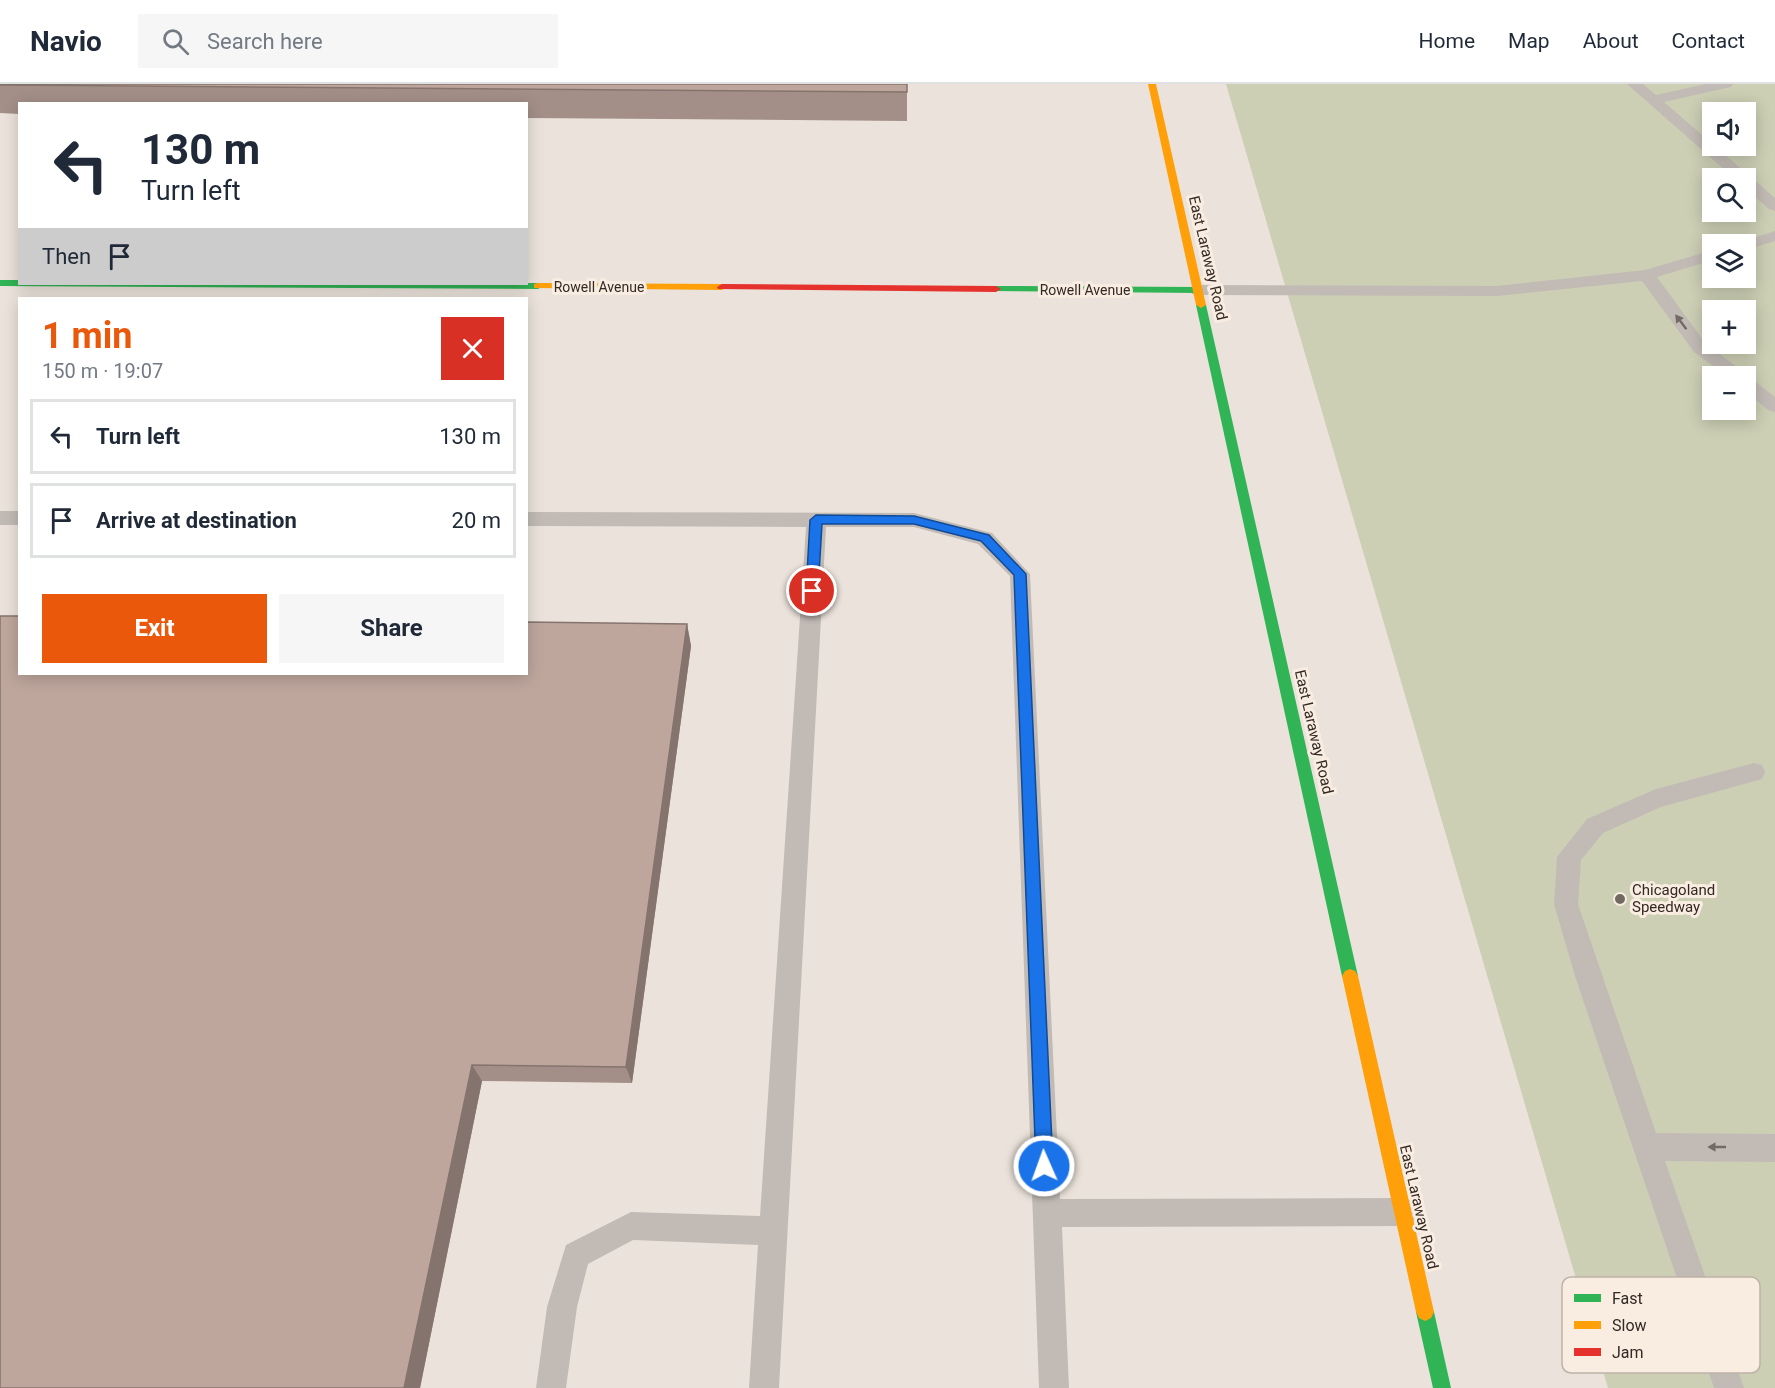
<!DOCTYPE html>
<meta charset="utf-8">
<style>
body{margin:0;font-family:Roboto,sans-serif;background:#f6f6f7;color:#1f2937;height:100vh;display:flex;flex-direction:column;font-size:22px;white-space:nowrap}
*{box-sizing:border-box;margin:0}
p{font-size:20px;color:#747a83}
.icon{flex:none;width:33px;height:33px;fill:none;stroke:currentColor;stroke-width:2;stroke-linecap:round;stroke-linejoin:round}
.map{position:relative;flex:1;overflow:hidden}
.sheet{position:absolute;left:18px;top:213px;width:510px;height:378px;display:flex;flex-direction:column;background:#fff;border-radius:0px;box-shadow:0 3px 15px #0003}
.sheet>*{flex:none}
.guide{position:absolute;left:18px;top:18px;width:510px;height:183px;border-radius:0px;box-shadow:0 3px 15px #0003;background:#fff;color:#1f2937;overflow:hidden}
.controls{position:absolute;left:1702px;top:18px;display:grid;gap:12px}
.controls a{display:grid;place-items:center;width:54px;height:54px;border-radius:0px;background:#fff;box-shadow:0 3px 15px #0003;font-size:30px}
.pin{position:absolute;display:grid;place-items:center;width:51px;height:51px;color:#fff;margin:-26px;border:3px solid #fff;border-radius:50%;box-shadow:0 2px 6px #0007}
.me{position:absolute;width:66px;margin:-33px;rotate:358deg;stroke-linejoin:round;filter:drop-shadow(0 0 4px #0008)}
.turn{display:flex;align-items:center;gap:21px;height:126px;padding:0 24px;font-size:27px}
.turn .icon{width:78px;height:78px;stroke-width:2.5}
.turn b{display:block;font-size:42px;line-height:51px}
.then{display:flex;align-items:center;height:57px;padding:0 24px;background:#0003;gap:12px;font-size:22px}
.round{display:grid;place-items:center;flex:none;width:63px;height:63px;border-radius:0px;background:#f6f6f7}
.head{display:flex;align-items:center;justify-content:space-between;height:102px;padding:0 24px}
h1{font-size:36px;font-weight:700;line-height:45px;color:#ea580c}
.cta{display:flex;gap:12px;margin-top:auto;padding:12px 24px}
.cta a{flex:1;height:69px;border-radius:0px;background:#ea580c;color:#fff;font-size:24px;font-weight:700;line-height:69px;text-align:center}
.cta a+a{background:#f6f6f7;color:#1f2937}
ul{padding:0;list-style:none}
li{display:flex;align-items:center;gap:18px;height:75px;margin:0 12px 9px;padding:0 12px;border:3px solid #e0e1e3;border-radius:0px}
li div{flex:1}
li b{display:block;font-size:22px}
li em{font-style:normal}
header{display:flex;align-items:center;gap:36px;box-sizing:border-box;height:84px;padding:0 30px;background:#fff;border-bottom:2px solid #e0e1e3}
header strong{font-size:28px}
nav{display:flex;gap:33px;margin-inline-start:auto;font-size:21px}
.search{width:420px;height:54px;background:#f6f6f7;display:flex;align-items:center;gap:15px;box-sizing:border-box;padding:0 21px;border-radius:0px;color:#747a83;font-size:22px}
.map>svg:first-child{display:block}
.green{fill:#cccfb4;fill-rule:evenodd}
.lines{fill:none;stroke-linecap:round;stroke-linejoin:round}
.lane{fill:#c2bbb5;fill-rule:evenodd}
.fast{fill:#30b455;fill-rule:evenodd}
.slow{fill:#ff9f0a;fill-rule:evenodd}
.jam{fill:#e5322d;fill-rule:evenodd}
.wall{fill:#a38f87}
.shaded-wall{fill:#85746e}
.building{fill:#bea69d;stroke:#85746e;stroke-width:1.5}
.oneway{fill:#736a65}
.route{fill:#1a73e8;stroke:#114b97;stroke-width:1.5}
.poi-dot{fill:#736964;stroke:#f9ede1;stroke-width:2}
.labels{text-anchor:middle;stroke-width:6;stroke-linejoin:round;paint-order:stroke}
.far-street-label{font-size:14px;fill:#332824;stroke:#f9ede1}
.street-label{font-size:15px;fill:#332824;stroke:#f9ede1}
.poi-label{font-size:15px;fill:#332824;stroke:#f9ede1;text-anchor:start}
.key{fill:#f9ede1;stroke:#beb2a8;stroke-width:1.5}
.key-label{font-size:16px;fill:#332824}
</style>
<header>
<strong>Navio</strong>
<div class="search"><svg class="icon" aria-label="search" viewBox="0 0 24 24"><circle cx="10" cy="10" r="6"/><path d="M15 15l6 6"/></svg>Search here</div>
<nav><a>Home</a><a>Map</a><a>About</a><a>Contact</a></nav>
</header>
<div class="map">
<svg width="1775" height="1304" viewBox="0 0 1775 1304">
<rect width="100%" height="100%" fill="#ebe3db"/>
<!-- green -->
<path class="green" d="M1226,0H1775V1304H1608ZM1713,28H1746V62H1713ZM1713,94H1746V128H1713ZM1713,160H1746V194H1713ZM1713,226H1746V260H1713ZM1713,292H1746V326H1713Z"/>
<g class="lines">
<!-- lane -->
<g class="lane">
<path d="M1627,0H1643L1656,11L1706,0H1733L1731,3L1664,18L1775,114V127L1769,125L1746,105V94H1734Z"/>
<path d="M1775,147V157L1746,166V160H1738L1740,158Z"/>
<path d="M1713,166V176L1657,193L1706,260L1744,288L1746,293L1752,295L1775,313V328L1768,326L1746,308V292H1727L1694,268L1642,197L1497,212L1198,211L1192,210L1190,206L1192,202L1198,201L1497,202L1645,186Z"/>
<rect x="0" y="427" width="20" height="14"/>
<path d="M526,428L914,429L992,449L1030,490L1060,1115L1404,1114L1414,1118L1418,1128L1414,1138L1404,1142L1062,1143L1069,1304H1039L1010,492L978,460L914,443H826L779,1304H749L758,1161L633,1156L588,1180L577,1223L566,1304H536L547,1223L566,1161L631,1128L760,1132L806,443L526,442Z"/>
<path d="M1754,679L1762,681L1765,688L1762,695L1661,723L1603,749L1581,776L1578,820L1656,1049L1775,1050V1078L1665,1077L1744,1304H1714L1575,892L1554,820L1557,773L1587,735L1656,705Z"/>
</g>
<!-- fast -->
<g class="fast">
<path d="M0,196H20V200L526,199H538L543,202L538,205L0,202Z"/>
<path d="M996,202L1198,203L1203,206L1198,209L992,207V203Z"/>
<path d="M1201,218L1206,221L1358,892L1355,897L1350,899L1345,897L1342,892L1196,221Z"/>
<path d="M1425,1219L1431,1222L1434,1228L1451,1304H1433L1416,1228L1419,1222Z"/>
</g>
<!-- slow -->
<g class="slow">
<path d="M1148,0H1156L1206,221L1201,224L1196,221Z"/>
<path d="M538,199L722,200L727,203L722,206L534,204V200Z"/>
<path d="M1350,885L1355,887L1358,892L1434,1228L1431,1234L1425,1237L1419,1234L1416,1228L1342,892L1345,887Z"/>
</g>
<!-- jam -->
<path class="jam" d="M722,200L996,202L1001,205L996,208L718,205L717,203Z"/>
</g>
<!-- wall -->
<g class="wall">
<path d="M0,0H907V37L526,34V20H20V30L0,29Z"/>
<path d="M687,540L691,562L632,999L482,997L420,1304H0Z"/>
</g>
<!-- shaded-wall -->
<g class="shaded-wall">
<path d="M687,540L691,562L632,999L626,983Z"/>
<path d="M472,981L482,997L420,1304H404Z"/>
</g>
<!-- building -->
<g class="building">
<path d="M0,0H907V8L0,1Z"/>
<path d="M0,532H20V590H526V538L687,540L626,983L472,981L404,1304H0Z"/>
</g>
<!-- one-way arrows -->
<defs><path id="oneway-solid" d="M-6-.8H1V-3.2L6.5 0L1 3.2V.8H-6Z" transform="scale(1.5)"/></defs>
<g class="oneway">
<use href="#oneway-solid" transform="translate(1681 238) rotate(-127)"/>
<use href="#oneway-solid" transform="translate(1717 1063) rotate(-180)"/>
</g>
<!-- route -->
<path class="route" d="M816,431L914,432L985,450L989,451L1026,490L1053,1082L1050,1088L1044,1090L1038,1088L1036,1082L1014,491L981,457L914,440H822L818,507L812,512L806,507L810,436Z"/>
<!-- markers -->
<circle class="poi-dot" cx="1620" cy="815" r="6"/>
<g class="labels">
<!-- far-street labels -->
<g class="far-street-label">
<text x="599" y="208">Rowell Avenue</text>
<text x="1085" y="211">Rowell Avenue</text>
</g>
<!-- street labels -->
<g class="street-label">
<text transform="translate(1208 174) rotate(77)" y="5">East Laraway Road</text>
<text transform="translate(1314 648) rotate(77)" y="5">East Laraway Road</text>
<text transform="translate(1419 1123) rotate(77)" y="5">East Laraway Road</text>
</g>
<!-- poi labels -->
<g class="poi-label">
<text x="1632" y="811">Chicagoland<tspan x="1632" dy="17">Speedway</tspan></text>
</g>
</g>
<!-- legend -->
<rect x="1562" y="1193" width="198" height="96" rx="9" class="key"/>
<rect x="1574" y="1210" width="27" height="8" fill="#30b455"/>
<rect x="1574" y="1237" width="27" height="8" fill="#ff9f0a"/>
<rect x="1574" y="1264" width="27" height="8" fill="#e5322d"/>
<g class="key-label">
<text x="1612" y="1220">Fast</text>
<text x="1612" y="1247">Slow</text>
<text x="1612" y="1274">Jam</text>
</g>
</svg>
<div class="controls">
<a><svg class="icon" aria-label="sound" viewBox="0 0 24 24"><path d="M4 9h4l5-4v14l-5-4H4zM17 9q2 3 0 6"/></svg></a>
<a><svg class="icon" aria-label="search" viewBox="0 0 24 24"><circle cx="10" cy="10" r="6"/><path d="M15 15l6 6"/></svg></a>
<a><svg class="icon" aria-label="layers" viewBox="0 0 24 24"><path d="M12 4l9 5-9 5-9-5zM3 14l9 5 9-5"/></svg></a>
<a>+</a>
<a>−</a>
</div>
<div class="pin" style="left:812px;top:507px;background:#d93025"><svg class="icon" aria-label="arrive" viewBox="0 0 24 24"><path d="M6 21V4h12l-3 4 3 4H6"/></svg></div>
<svg class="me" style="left:1044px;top:1082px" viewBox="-20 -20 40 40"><circle r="17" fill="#1a73e8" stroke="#fff" stroke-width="3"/><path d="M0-11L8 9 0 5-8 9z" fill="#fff"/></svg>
<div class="guide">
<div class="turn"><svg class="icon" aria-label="left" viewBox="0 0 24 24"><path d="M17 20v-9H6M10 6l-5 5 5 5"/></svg><div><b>130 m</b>Turn left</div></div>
<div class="then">Then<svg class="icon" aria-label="arrive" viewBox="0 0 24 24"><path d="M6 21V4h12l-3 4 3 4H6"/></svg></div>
</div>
<section class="sheet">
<div class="head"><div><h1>1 min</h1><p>150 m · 19:07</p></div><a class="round" style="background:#d93025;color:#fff"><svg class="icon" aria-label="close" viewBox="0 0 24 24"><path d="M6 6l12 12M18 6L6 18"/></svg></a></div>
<ul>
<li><svg class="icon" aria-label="left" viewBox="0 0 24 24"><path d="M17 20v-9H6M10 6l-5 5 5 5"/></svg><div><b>Turn left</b></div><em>130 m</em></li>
<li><svg class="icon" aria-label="arrive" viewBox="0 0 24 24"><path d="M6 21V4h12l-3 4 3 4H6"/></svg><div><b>Arrive at destination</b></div><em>20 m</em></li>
</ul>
<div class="cta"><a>Exit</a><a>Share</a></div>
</section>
</div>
